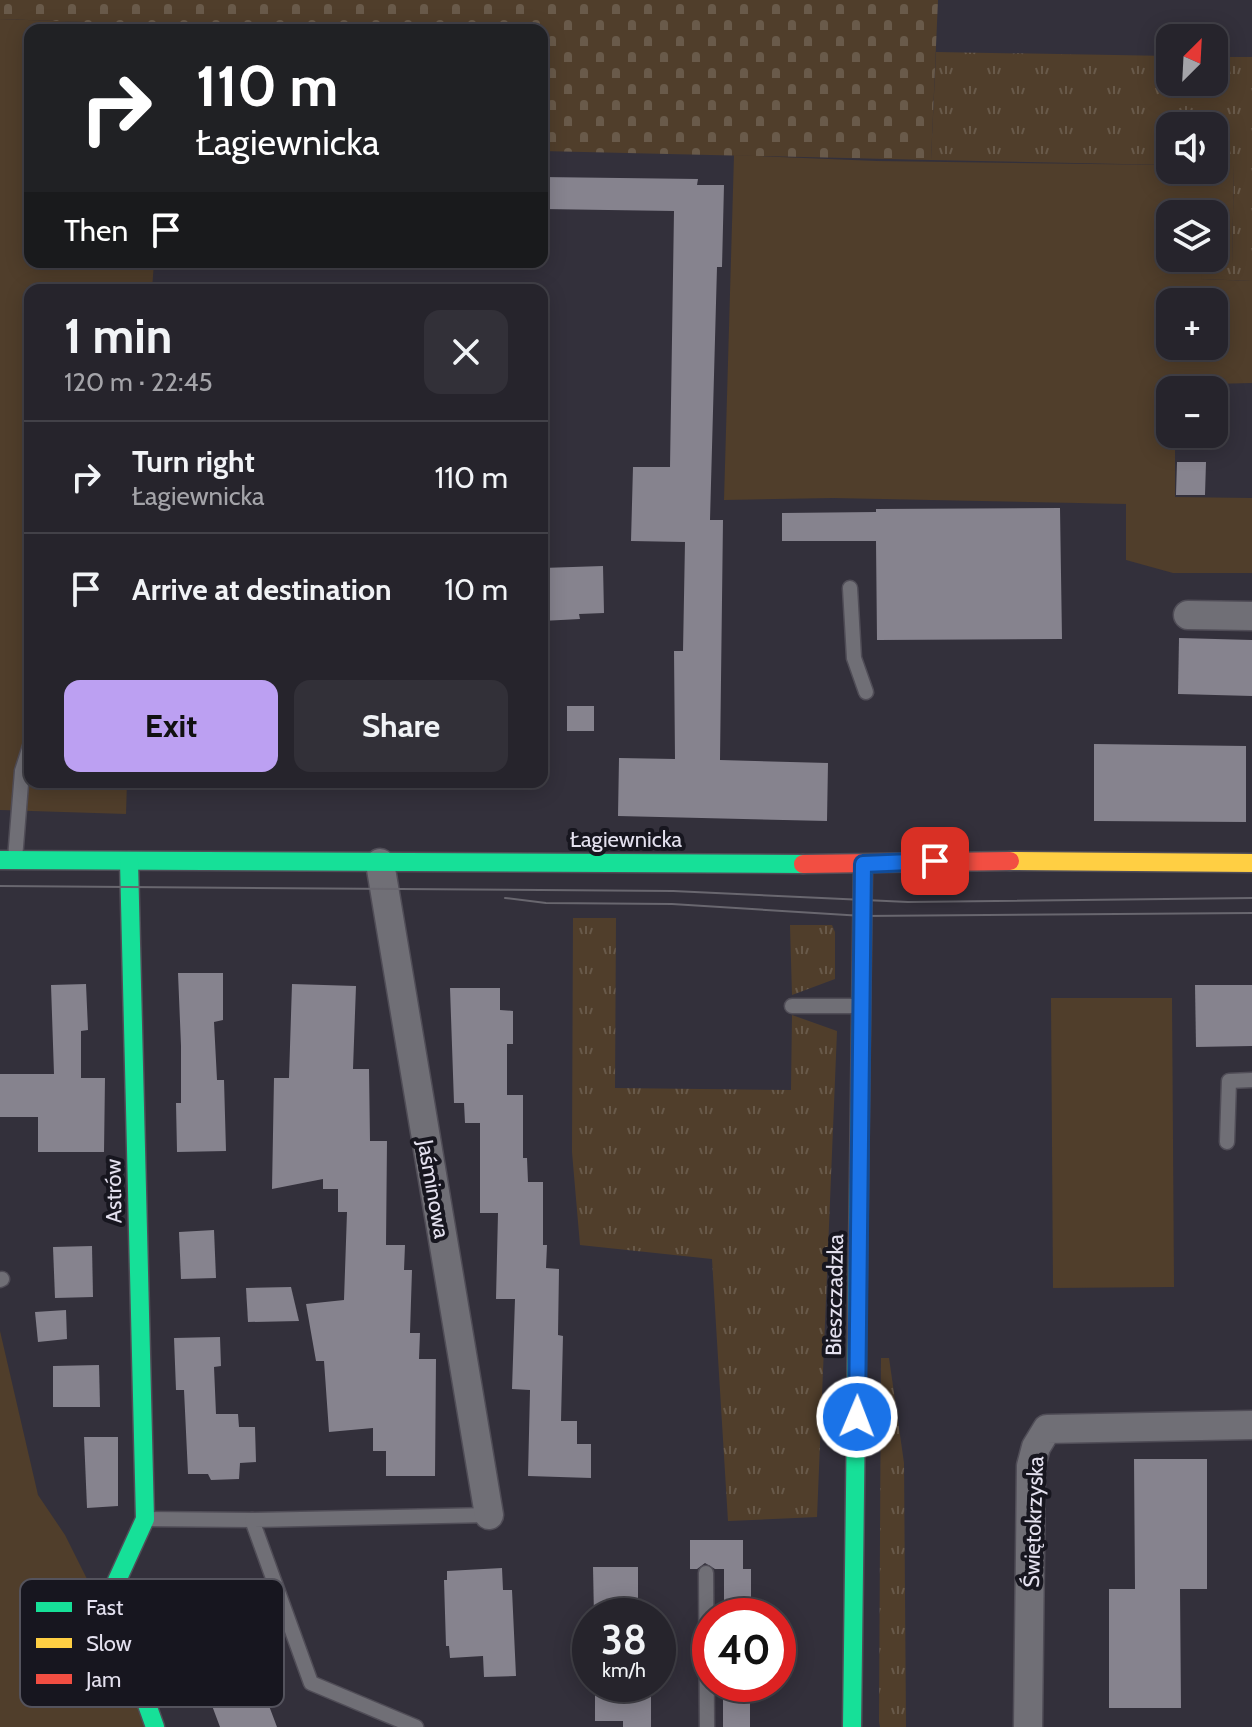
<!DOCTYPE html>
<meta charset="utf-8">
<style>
body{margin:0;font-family:Cabin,sans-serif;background:#323038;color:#f1f3f6;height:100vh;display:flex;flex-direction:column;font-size:30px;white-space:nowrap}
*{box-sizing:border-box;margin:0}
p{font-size:26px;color:#a4a4a9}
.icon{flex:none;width:44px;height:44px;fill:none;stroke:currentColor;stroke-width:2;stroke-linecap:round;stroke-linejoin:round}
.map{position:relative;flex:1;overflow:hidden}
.sheet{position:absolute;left:24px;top:284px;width:524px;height:504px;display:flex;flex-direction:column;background:#26242c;border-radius:16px;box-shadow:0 4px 20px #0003,0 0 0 2px #424148}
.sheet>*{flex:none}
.guide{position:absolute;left:24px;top:24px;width:524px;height:244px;border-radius:16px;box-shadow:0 4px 20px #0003,0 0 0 2px #424148;background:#202124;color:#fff;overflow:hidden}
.needle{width:52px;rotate:24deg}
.fabs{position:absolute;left:1156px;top:24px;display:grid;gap:16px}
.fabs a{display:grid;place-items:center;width:72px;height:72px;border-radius:16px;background:#26242c;box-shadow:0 4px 20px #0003,0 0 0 2px #424148;font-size:40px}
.speed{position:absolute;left:572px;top:1598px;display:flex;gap:16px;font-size:40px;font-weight:700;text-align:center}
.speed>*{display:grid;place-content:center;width:104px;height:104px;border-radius:50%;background:#26242c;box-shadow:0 4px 20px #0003,0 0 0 2px #424148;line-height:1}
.speed small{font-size:20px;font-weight:400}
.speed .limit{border:12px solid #d22;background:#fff;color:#111}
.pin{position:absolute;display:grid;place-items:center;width:68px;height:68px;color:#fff;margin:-34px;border-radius:16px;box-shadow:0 4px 12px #0006}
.me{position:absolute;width:88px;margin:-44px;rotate:1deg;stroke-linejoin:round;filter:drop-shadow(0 0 6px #0008)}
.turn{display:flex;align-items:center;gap:28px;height:168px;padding:0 40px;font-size:36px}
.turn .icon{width:104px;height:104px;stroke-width:2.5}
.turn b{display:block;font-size:56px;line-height:68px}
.then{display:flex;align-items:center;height:76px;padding:0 40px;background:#0003;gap:16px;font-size:30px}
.round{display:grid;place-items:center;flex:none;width:84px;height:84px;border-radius:16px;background:#323038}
.head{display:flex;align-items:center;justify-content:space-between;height:136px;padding:0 40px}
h1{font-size:48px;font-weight:700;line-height:60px}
.primary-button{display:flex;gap:16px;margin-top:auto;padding:16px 40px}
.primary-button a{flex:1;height:92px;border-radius:16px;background:#bca0f2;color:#111;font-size:32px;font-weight:700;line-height:92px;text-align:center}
.primary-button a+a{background:#323038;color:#f1f3f6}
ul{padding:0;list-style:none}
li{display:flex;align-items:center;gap:24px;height:112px;padding:0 40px;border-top:2px solid #424148}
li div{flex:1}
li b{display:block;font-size:30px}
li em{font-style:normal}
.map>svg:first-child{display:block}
.grass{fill:url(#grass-tufts)}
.cemetery{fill:url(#cemetery-stones)}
.green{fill:#503e2b;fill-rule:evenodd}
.building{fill:#86838e}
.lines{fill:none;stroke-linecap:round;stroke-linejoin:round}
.lane-casing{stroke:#504d57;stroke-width:17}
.street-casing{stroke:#504d57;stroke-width:31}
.fast-casing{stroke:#504d57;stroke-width:21}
.slow-casing{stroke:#504d57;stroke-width:21}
.jam-casing{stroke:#504d57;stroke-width:21}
.lane{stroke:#706f76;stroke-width:14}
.street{stroke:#706f76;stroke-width:28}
.fast{stroke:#16e098;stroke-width:18}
.slow{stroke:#ffcf43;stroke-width:18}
.jam{stroke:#f24e42;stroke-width:18}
.tram{stroke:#69676f;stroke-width:2}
.route-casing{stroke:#114b97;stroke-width:20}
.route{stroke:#1a73e8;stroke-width:14}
.labels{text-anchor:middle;stroke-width:8;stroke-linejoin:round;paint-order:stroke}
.street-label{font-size:22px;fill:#e4e1ef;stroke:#17161f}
.key{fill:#17161f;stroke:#54535d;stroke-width:2}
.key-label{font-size:22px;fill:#e4e1ef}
</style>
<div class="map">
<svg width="1252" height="1727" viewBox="0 0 1252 1727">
<defs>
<pattern id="grass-tufts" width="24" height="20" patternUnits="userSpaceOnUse" patternTransform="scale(2)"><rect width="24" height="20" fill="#503e2b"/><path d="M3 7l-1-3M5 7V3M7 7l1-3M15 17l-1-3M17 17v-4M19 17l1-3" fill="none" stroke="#695a4a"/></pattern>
<pattern id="cemetery-stones" width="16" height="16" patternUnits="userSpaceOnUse" patternTransform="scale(2)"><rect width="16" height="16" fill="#503e2b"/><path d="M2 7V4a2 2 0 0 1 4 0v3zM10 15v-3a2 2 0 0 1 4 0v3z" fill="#695a4a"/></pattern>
</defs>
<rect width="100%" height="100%" fill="#33303b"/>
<!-- grass -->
<g class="grass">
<path d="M936,52L1170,56V82H1214V57H1252V281L1201,279V264H1232L1234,167L1214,166V126H1170V165L931,160Z"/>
<path d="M573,918H616L615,1088L791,1090L792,1015L837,1031L817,1517L728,1521L712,1259L580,1245L572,1152Z"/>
<path d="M790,925H832L835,932V979L792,995Z"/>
<path d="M881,1358H889L904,1463L906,1727H880L879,1722Z"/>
</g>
<!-- cemetery -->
<path class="cemetery" d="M0,0H938L931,160L542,151V30H85V22L0,19Z"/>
<!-- green -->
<g class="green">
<path d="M0,19L85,22V30H30V262H154L152,290H30V782H127L126,814L0,810Z"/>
<path d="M734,155L877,161L1170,165V170H1214V166H1234L1232,265L1202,264L1201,279L1252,281V383L1175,385V390H1170V434H1175V497L1252,498V573H1173L1126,560V504L833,498L724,500ZM1170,214H1214V258H1170ZM1170,302H1214V346H1170Z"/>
<path d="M1051,998H1172L1174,1287L1053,1288Z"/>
<path d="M0,1331L38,1495L65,1535L129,1663L151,1727H0Z"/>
</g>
<!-- building -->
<g class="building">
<path d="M542,177L698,179L697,185H724L722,267H717L710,520H723L720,760L828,763L827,821L618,816L619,758L675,759L674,651H683L685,542L631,541L633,467H670L674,211L542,209Z"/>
<path d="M1177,462H1206L1205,495H1176Z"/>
<path d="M1060,508L1062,639L877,640L876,541H782V513L876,512V509Z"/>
<path d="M603,566L604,613L579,614L580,619L542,621V568Z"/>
<path d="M1179,638L1252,640V696L1178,694Z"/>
<rect x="567" y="706" width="27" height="25"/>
<path d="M1094,744L1246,746V822L1094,821Z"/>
<path d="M178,973H223V1020L214,1022L217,1080H224L226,1151L177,1152L176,1103H181V1046Z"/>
<path d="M86,984L88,1030L81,1031V1078H105L104,1152H38V1117H0V1074H54L51,985Z"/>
<path d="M292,984L356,986L353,1069H369L370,1141H387L386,1245H405L404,1270H412L410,1333H420L419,1359H436L435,1476H386V1451H373V1428L329,1432L324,1361H316L306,1304L344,1300L347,1212H338V1189H323V1179L272,1189L274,1078H289Z"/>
<path d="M1195,985H1252V1046L1196,1047Z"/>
<path d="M450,988H500V1010L513,1011V1044H507V1095H523V1158H527L528,1182H543V1245H547L546,1268L559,1269L558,1335L563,1336L561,1421H577V1444H591V1478L528,1476L530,1390L512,1389L515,1299H496L498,1213H480V1123H465L464,1103H454Z"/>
<path d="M214,1230L216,1278L181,1279L179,1232Z"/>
<path d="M92,1246L93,1297L55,1298L53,1247Z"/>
<path d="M291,1287L299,1321L248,1322L246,1288Z"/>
<path d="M66,1310L67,1339L38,1342L35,1312Z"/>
<path d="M220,1337L221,1366L214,1367L216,1414H238L239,1427H255L256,1462L240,1463L239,1479L211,1480L208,1474H188L184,1390H176L174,1338Z"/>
<path d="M99,1365L100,1407H53V1366Z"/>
<path d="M84,1437H118V1506L87,1508Z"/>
<path d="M1134,1459H1207V1589H1180L1181,1708H1109V1589H1135Z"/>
<path d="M690,1540H743V1569H715L705,1563L697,1569H690Z"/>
<path d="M593,1567H638V1616H594Z"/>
<path d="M502,1568L503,1590H512L516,1676L484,1677L483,1656L450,1658L449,1646H446L444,1580H447V1571Z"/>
<rect x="724" y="1569" width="27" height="47"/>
<path d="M233,1591L254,1648L248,1650L277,1727H220L177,1612Z"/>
<path d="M595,1684H651V1727H623V1721H595Z"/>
<rect x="723" y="1684" width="27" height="43"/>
</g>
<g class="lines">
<!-- lane casing -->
<g class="lane-casing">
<g id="lane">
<path d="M850,588L854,658L866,692"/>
<path d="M15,859L22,771L30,746"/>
<path d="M792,1006H861"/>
<path d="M1227,1142L1229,1081L1252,1080"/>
<path d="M0,1280L2,1279"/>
<path d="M145,1519L252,1520"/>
<path d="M706,1573L707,1727"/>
<path d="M416,1727L311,1683L252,1520L489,1515"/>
</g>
</g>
<!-- street casing -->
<g class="street-casing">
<g id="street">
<path d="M1188,615L1252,616"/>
<path d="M380,863L489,1515"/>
<path d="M1028,1727L1031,1466L1036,1447L1047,1429L1252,1425"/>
</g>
</g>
<!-- fast casing -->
<g class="fast-casing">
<g id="fast">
<path d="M0,860L803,864"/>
<path d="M129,861L145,1519L109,1598L155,1727"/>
<path d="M852,1727L863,864"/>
</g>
</g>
<!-- slow casing -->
<g class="slow-casing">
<path id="slow" d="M1010,861L1252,863"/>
</g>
<!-- jam casing -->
<g class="jam-casing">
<path id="jam" d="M803,864L1010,861"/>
</g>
<!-- lane -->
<use href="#lane" class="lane"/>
<!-- street -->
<use href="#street" class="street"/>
<!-- fast -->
<use href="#fast" class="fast"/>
<!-- slow -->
<use href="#slow" class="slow"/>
<!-- jam -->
<use href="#jam" class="jam"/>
<!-- tram -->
<g class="tram">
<path d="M0,886L673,891L908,902L1252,898"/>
<path d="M505,898L546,903L672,904L863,916L1252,913"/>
</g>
</g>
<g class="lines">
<!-- route casing -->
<g class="route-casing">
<path id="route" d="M857,1417L863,864L935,861"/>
</g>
<!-- route -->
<use href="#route" class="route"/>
</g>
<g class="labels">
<!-- street labels -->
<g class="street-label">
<text x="626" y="847">Łagiewnicka</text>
<text transform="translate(434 1189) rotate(80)" y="8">Jaśminowa</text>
<text transform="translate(113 1191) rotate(-91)" y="8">Astrów</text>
<text transform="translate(834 1295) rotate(-89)" y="8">Bieszczadzka</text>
<text transform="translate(1033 1522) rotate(-88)" y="8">Świętokrzyska</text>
</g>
</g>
<!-- legend -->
<rect x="20" y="1579" width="264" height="128" rx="12" class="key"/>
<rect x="36" y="1602" width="36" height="10" fill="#16e098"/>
<rect x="36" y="1638" width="36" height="10" fill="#ffcf43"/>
<rect x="36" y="1674" width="36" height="10" fill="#f24e42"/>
<g class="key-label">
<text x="86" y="1615">Fast</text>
<text x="86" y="1651">Slow</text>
<text x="86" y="1687">Jam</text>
</g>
</svg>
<div class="fabs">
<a><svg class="needle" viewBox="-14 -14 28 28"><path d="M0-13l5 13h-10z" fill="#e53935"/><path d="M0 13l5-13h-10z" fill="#a4a4a9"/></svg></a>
<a><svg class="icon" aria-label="sound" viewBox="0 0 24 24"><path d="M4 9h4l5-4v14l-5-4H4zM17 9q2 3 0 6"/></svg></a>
<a><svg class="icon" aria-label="layers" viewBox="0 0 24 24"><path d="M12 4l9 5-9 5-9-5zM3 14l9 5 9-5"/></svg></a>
<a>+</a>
<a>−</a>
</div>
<div class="speed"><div>38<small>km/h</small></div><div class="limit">40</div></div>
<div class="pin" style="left:935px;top:861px;background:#d93025"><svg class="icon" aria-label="arrive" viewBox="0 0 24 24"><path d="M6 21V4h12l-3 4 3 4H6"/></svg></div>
<svg class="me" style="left:857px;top:1417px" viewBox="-20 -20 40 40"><circle r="17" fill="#1a73e8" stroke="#fff" stroke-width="3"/><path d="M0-11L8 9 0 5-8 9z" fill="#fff"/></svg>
<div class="guide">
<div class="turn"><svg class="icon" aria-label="right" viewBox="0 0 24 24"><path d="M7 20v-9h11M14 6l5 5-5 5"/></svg><div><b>110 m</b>Łagiewnicka</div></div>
<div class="then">Then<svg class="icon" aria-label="arrive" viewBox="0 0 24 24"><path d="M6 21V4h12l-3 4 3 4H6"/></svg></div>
</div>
<section class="sheet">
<div class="head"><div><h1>1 min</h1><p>120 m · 22:45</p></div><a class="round"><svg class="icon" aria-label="close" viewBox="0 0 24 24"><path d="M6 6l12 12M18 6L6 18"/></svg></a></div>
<ul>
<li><svg class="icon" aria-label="right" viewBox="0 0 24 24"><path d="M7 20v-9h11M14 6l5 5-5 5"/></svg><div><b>Turn right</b><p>Łagiewnicka</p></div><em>110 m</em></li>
<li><svg class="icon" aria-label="arrive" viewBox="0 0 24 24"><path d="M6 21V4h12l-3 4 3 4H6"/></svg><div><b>Arrive at destination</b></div><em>10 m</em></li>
</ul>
<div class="primary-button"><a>Exit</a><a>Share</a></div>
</section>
</div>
